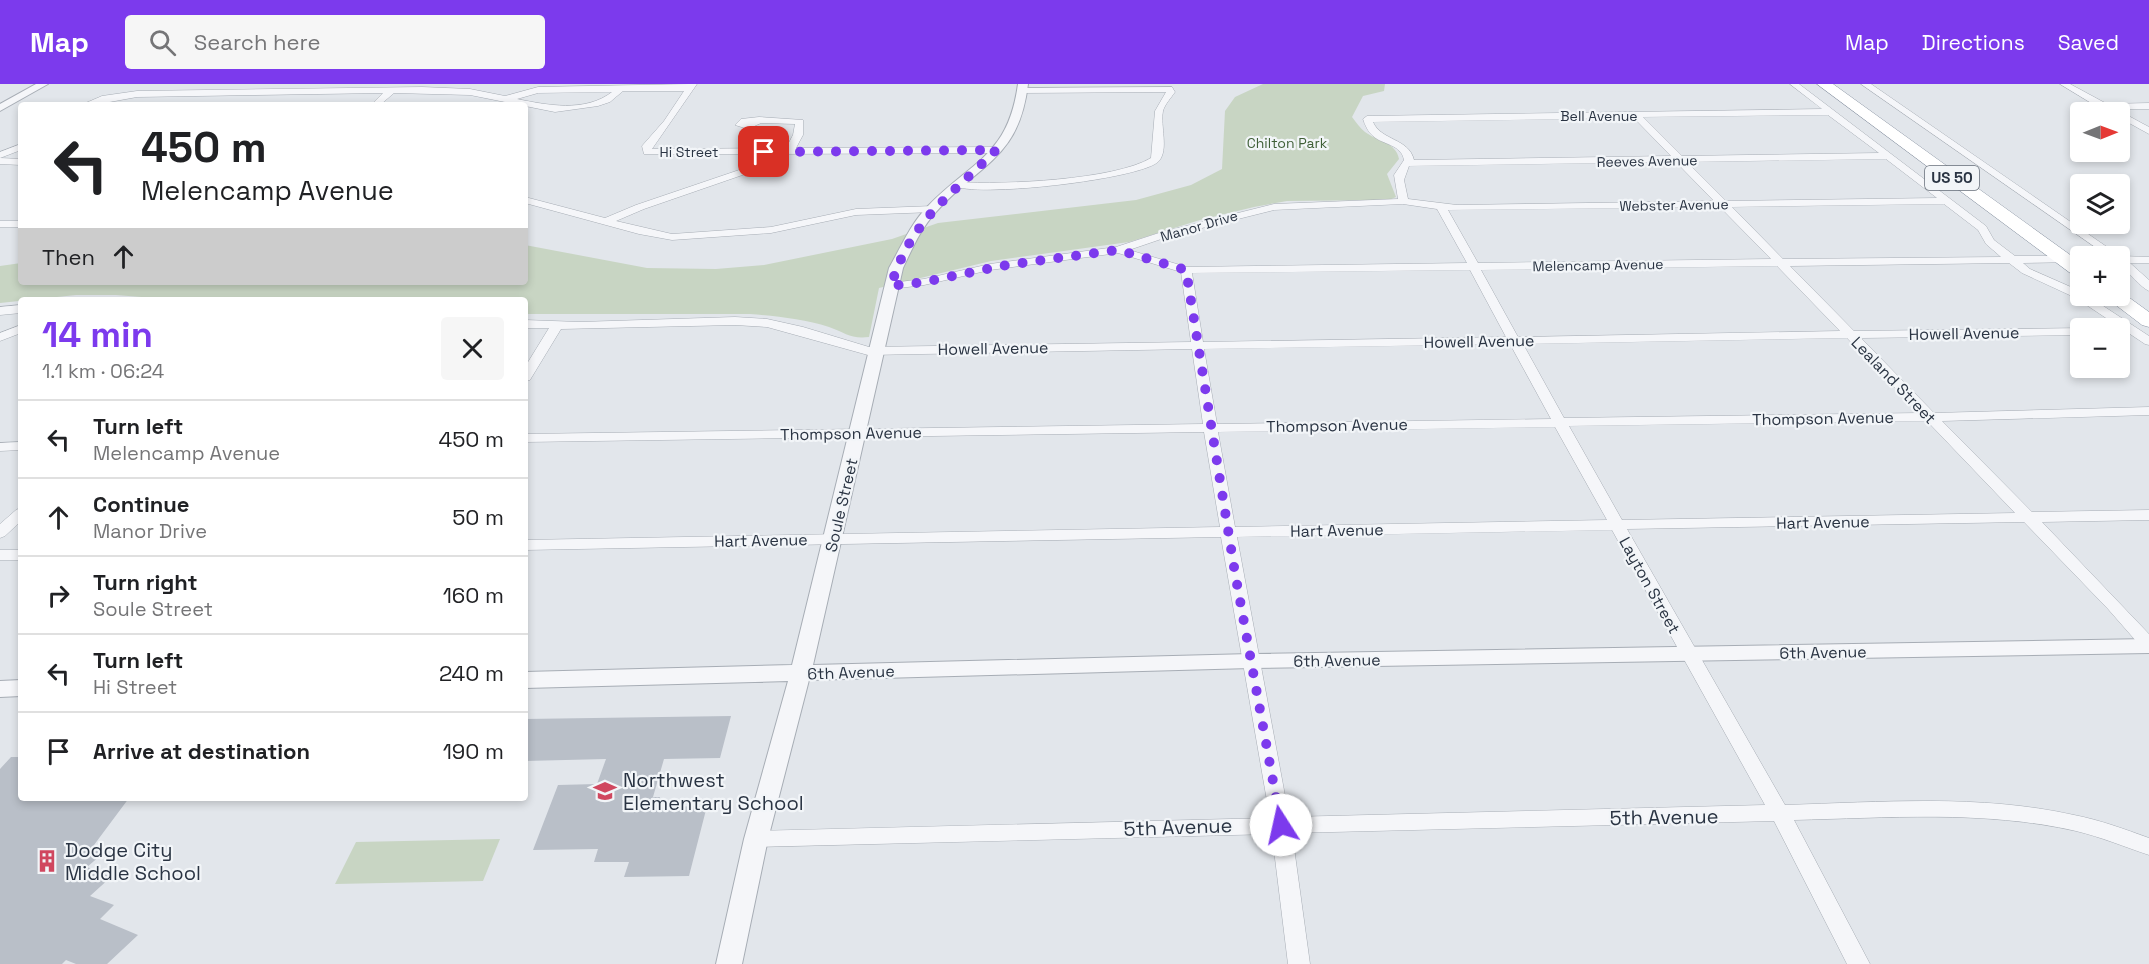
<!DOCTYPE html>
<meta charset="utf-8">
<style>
body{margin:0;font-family:"Space Grotesk",sans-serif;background:#f6f6f6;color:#202124;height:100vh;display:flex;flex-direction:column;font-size:22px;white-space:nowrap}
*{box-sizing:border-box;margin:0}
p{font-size:20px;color:#757577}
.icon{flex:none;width:33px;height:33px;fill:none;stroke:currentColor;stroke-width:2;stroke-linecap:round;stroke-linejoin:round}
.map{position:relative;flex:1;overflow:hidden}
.side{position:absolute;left:18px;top:213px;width:510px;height:504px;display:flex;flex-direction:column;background:#fff;border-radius:6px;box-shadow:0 3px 9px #0003}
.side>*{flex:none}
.top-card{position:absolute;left:18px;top:18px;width:510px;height:183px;border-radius:6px;box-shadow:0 3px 9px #0003;background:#fff;color:#202124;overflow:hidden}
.needle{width:39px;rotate:89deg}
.fabs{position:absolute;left:2070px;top:18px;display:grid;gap:12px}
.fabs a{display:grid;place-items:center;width:60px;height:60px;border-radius:6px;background:#fff;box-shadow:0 3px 9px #0003;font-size:30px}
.pin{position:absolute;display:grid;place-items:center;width:51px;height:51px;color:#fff;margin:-26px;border-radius:12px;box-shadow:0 3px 9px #0006}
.me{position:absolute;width:66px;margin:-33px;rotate:350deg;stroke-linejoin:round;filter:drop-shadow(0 0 4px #0008)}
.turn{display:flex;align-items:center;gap:21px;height:126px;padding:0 24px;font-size:27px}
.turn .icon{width:78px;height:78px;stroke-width:2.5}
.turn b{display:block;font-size:42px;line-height:51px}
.then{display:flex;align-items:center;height:57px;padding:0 24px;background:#0003;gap:12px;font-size:22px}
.round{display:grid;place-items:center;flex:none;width:63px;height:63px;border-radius:6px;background:#f6f6f6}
.summary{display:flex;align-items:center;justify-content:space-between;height:102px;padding:0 24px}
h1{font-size:36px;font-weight:600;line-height:45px;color:#7c3aed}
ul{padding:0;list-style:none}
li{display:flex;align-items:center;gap:18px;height:78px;padding:0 24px;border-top:2px solid #e0e0e0}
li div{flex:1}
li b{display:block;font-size:22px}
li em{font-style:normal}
header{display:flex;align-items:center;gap:36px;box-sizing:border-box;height:84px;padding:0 30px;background:#7c3aed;color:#fff}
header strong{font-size:28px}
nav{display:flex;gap:33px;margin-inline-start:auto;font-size:21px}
.search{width:420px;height:54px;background:#f6f6f6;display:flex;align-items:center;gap:15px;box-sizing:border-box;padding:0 21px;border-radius:6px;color:#757577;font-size:22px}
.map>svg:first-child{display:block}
.green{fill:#c8d5c3}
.building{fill:#b9bfc8}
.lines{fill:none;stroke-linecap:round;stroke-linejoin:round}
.minor-casing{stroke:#a7adb5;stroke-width:1}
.tertiary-casing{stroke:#a7adb5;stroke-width:2}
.trunk-casing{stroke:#8993a2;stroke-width:1}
.minor{fill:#f5f6f9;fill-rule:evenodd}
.tertiary{fill:#f5f6f9;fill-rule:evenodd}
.trunk{fill:#fff;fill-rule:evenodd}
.route{stroke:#7c3aed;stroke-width:10;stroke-dasharray:0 18}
.labels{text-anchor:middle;stroke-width:4.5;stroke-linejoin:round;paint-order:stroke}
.far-street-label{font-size:14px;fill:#2a3443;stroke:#f2f5f8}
.far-park-label{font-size:14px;fill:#3f5f37;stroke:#f2f5f8}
.shield{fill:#f2f5f8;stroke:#666e79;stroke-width:1.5}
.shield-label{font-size:15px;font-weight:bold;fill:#2a3443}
.street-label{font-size:16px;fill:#2a3443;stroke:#f2f5f8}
.near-poi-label{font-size:20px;fill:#2a3443;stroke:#f2f5f8;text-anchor:start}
.near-street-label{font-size:20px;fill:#2a3443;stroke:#f2f5f8}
</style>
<header>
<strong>Map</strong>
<div class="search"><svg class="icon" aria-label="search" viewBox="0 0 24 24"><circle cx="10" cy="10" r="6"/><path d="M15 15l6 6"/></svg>Search here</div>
<nav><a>Map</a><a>Directions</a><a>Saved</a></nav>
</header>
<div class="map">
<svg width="2149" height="880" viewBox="0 0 2149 880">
<rect width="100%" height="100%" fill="#e2e6eb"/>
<!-- green -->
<g class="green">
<path d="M1263,0H1385L1384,7L1363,12L1352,33C1356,38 1360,44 1365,48C1377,57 1396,58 1399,75L1387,90L1396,113L1389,116L1287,117L1254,123L1200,136L1129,158L991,177L879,204L869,253C850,255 846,249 829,243C804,235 776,232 750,230H525V216H179L116,211H76L0,219V182L21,179V198H525V161L647,184L716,185L764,181L892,155L938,139L1136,116L1191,101L1222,85L1225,27L1235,13Z"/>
<path d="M500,755L483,797L335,800L356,758Z"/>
</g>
<!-- building -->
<g class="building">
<path d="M731,632L720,674L664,675L653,713H660L657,723L707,722L689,792L624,793L629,778H594L598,765L533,766L558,701L597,700L606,675L525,677V635Z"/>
<path d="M11,673H21V714H129L94,761L107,766L87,783L111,793L90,812L114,821L100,835L138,851L107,880H76L66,876L62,880H0V685Z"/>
</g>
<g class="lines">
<!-- minor casing -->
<g class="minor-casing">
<g id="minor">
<path d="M689,0H697L652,65L786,64L793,51L795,40L761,39L748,45L735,41L741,35L759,33L803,36V51L796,64L996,63L1001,66L996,69L768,70L765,77L754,87L644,125L616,137L672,150L771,143L856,125L933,122L938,125L933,128L856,131L771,149L672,156L639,150L525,119V113L605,134L636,121L748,83L759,70H644L642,62L664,37L684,7H623L610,18L598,22L555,28L470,11L394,9L380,21H371L383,9L137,13L93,21H81L102,12L137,7L422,3L470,5L505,12L538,3ZM612,8C585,29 547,21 517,15L538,9Z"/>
<path d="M1790,0H1799L1986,142L1994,156L2015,172H2083H2080V178L2023,179L2030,185L2080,207V212H2088L2149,252V261L2145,260L2076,214L2022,189L2009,179L1790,182L1854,247L2084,244H2080V251L1861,254L1934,329L2149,323V331L1942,337L2032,428L2149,426V436L2042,438L2149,550V567L2143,565L2108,525L2024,438L1627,445L1785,721C1881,718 1980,710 2074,731C2100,736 2124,745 2149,754V771C2125,763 2101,753 2076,747C1983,726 1887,734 1794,736L1870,880H1847L1774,737L1292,749L1310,880H1288L1272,750L756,763L749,761L746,755L749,749L756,747L1270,734L1221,453L525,466V456L1220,443L1204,348L525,358V350L1203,340L1192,265L868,271L767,243L735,241L561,245L530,296L525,297V283L549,244H525V236L580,238L735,233L767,235L803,243L869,263L1191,258L1181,188L1118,169L990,186L924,201L891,205L885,202L891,199L924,195L990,180L1116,163L1162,148L1274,120L1398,115L1394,91L1404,76C1401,60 1383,61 1373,52C1368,48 1365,41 1363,35L1367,32L1822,25ZM1828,31L1879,69L1682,72L1643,33ZM1634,34L1671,72L1414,76C1409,54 1381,57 1373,38ZM1886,75L1937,114L1726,117L1687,78ZM1676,78L1714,117L1457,121L1408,115L1404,96L1409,82ZM1403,120L1437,125L1467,179L1187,183L1129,166L1170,152L1274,126ZM1944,120L1978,146L1986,160L2001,173L1783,175L1732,123ZM1720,123L1771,175L1478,179L1448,126ZM1777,182L1840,247L1518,253L1481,186ZM1470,186L1506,253L1203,258L1192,189ZM1847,254L1919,329L1564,334L1523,260ZM1510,260L1551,335L1217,340L1204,265ZM1927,337L2015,429L1622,436L1569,342ZM1555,343L1607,436L1235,443L1218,348ZM1612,446L1765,721L1289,733L1237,453Z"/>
<path d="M1861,0H1871L2120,172L2149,173V179H2130L2149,196V207C2140,203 2129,188 2120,181V172H2108Z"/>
<path d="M2060,0H2070L2107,20L2149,19V25H2117L2119,28H2109L2101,25Z"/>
<path d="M1172,3L1175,8C1171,14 1165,20 1163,27C1160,42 1169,65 1159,77C1144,95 971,115 953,101L958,98C1003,101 1114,96 1151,74L1155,27L1166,8L1022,9L1018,6L1019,4Z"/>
<path d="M2119,28L2123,29L2149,43V50L2120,34Z"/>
<path d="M21,60V66L0,74V68Z"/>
<path d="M0,74L21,75V81L0,80Z"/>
<rect x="0" y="137" width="21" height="6"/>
<path d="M21,221V229L0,231V223Z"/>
<path d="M21,241V249L0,257V249Z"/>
<path d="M21,358V366L0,367V359Z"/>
<path d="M21,424V437L5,452L0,454V440L16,426Z"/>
<rect x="0" y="466" width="21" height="10"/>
</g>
</g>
<!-- tertiary casing -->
<g class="tertiary-casing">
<g id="tertiary">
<path d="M36,0H48L0,27V20Z"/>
<path d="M1018,0H1028C1019,75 980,79 936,128C921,144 912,165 903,184L813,581L1251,570L2149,555V569L1251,584L809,596L768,755L742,880H716L744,755L788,597L525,604V588L792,581L889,184C901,163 911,139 928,122C973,76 1008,72 1018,0Z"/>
<path d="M21,596V612L0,613V597Z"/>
</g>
</g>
<!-- trunk casing -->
<g class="trunk-casing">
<g id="trunk">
<path d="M1817,0H1833L2080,178V193L2073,191Z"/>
<path d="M2120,207L2149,228V243L2142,241L2104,212H2120Z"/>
</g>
</g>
<!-- minor -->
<use href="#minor" class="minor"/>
<!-- tertiary -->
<use href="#tertiary" class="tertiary"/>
<!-- trunk -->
<use href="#trunk" class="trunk"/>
</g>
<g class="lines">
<!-- route -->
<path class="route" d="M764,68L996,66C951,112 911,135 891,202L924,198L1007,181L1118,166L1186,186L1235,489L1281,741"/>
</g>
<!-- icons -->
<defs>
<g id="school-bare" transform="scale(1.8)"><path d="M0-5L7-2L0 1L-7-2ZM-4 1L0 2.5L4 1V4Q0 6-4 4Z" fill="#d0475f" stroke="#f2f5f8" stroke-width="2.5" paint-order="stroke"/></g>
<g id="building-bare" transform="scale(1.8)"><path d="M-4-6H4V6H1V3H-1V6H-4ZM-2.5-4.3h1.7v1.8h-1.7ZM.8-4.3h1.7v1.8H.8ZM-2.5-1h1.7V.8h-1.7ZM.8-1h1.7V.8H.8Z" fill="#d0475f" stroke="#f2f5f8" stroke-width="2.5" paint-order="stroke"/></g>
</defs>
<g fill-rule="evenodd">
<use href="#school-bare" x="605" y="707"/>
<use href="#building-bare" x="47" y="777"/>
</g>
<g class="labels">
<!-- far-street labels -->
<g class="far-street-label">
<text x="1599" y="37">Bell Avenue</text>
<text x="689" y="73">Hi Street</text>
<text transform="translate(1647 77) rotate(-1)" y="5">Reeves Avenue</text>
<text transform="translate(1674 121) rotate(-1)" y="5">Webster Avenue</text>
<text transform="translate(1199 142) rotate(-16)" y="5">Manor Drive</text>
<text transform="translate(1598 181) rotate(-1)" y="5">Melencamp Avenue</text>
</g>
<!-- far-park labels -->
<g class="far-park-label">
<text x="1287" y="64">Chilton Park</text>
</g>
<!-- shield labels -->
<rect class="shield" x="1925" y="82" width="54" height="24" rx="4.5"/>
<g class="shield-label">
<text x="1952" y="99">US 50</text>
</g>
<!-- street labels -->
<g class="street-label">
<text transform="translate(1964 249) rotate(-1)" y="6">Howell Avenue</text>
<text transform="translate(1479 257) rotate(-1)" y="6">Howell Avenue</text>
<text transform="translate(993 264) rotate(-1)" y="6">Howell Avenue</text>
<text transform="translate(1894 296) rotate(46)" y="6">Lealand Street</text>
<text transform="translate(1823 334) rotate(-1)" y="6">Thompson Avenue</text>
<text transform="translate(1337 341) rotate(-1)" y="6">Thompson Avenue</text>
<text transform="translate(851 349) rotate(-1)" y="6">Thompson Avenue</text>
<text transform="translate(841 421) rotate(-77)" y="6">Soule Street</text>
<text transform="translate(1823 438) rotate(-1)" y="6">Hart Avenue</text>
<text transform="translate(1337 446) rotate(-1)" y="6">Hart Avenue</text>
<text transform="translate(761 456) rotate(-1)" y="6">Hart Avenue</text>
<text transform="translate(1650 501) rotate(61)" y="6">Layton Street</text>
<text transform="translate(1823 568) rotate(-1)" y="6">6th Avenue</text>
<text transform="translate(1337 576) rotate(-1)" y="6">6th Avenue</text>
<text transform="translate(851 588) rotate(-2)" y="6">6th Avenue</text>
</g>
<!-- near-poi labels -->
<g class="near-poi-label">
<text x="623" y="703">Northwest<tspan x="623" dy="23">Elementary School</tspan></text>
<text x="65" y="773">Dodge City<tspan x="65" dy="23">Middle School</tspan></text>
</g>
<!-- near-street labels -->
<g class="near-street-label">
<text transform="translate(1664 733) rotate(-1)" y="7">5th Avenue</text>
<text transform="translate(1178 743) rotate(-2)" y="7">5th Avenue</text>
</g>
</g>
</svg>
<div class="fabs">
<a><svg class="needle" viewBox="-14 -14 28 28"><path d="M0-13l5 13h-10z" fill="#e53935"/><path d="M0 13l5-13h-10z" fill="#757577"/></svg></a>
<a><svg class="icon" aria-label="layers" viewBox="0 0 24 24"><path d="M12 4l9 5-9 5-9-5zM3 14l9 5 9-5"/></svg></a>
<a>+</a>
<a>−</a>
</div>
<div class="pin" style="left:764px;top:68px;background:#d93025"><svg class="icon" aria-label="arrive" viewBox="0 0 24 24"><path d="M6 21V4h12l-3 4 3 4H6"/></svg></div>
<svg class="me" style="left:1281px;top:741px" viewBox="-20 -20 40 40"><circle r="19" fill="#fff"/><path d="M0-13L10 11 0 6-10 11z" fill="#7c3aed"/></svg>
<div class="top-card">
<div class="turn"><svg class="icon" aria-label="left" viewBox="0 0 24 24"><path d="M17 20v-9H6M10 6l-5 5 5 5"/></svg><div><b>450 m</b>Melencamp Avenue</div></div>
<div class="then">Then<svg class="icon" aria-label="ahead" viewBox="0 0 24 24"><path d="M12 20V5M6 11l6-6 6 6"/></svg></div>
</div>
<section class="side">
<div class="summary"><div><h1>14 min</h1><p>1.1 km · 06:24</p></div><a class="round"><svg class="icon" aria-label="close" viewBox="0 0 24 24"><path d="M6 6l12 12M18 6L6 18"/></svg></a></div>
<ul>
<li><svg class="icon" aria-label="left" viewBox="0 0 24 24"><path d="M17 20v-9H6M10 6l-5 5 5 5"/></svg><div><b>Turn left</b><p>Melencamp Avenue</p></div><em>450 m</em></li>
<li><svg class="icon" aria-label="ahead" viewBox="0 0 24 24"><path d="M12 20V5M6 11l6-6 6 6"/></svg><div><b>Continue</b><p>Manor Drive</p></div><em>50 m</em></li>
<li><svg class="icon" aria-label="right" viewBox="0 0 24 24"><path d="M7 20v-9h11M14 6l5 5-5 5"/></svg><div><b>Turn right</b><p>Soule Street</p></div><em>160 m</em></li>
<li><svg class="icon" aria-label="left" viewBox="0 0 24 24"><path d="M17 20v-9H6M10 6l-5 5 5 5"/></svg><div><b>Turn left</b><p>Hi Street</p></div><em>240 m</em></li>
<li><svg class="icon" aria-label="arrive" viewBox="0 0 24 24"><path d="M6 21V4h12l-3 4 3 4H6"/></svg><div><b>Arrive at destination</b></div><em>190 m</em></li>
</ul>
</section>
</div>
